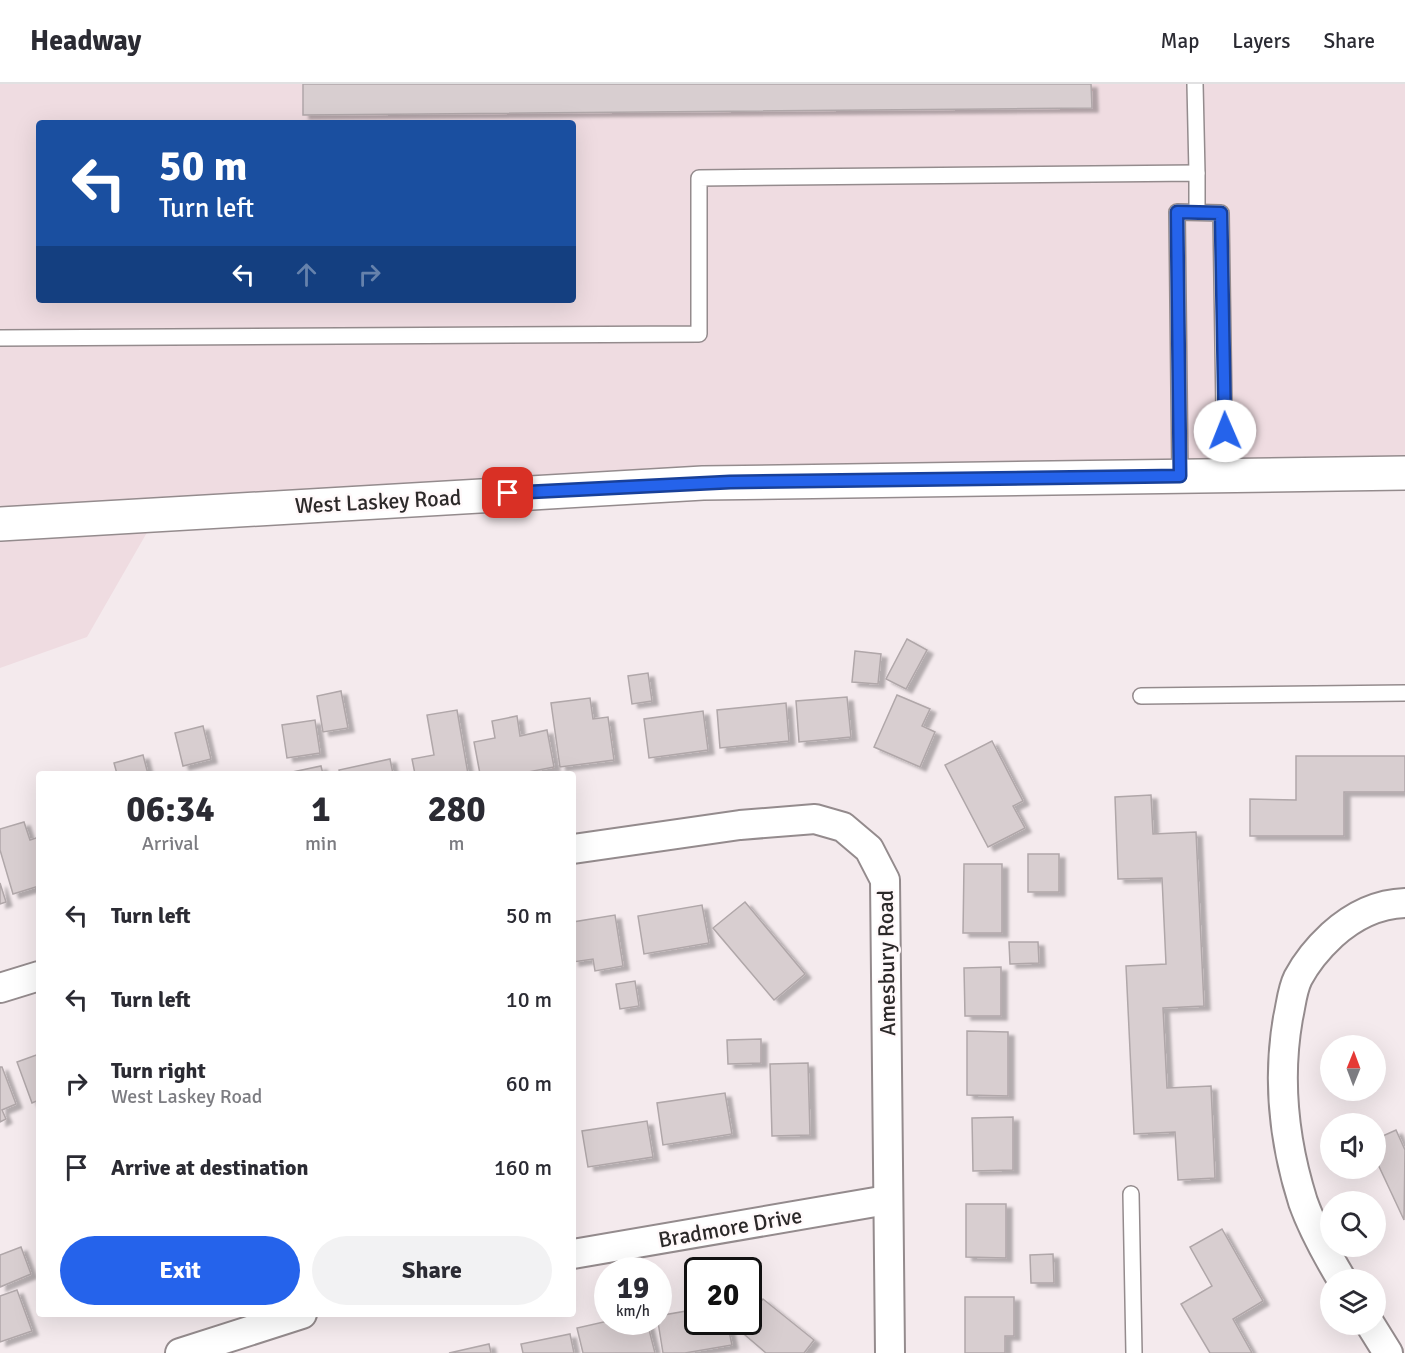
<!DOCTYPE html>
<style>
body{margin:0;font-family:Signika,sans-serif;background:#f2f2f3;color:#2b2b33;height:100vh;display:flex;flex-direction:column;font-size:22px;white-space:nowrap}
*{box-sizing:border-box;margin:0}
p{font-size:20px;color:#7c7c81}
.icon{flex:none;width:33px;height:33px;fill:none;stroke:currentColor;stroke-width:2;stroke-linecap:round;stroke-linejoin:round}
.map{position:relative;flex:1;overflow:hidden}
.panel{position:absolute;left:36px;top:687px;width:540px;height:546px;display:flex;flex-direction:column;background:#fff;border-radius:6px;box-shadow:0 6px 24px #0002}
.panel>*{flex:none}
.banner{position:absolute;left:36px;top:36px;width:540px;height:183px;border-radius:6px;box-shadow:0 6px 24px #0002;background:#1a4fa0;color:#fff;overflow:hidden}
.needle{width:39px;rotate:1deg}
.controls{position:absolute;left:1320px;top:951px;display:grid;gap:12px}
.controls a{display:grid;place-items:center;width:66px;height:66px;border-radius:50%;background:#fff;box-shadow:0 6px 24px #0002;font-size:30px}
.speed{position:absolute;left:594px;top:1173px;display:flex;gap:12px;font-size:30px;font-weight:700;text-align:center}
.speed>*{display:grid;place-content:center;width:78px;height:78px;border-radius:50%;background:#fff;box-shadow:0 6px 24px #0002;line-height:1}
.speed small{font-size:15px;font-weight:400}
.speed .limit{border:3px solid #111;border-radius:9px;background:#fff;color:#111}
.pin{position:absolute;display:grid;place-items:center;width:51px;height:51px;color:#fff;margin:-26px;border-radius:12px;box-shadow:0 3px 9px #0006}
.me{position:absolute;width:66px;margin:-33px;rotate:359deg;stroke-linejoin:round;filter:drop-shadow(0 0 4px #0008)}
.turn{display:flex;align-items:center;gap:21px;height:126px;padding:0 24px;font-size:27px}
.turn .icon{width:78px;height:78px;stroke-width:2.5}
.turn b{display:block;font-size:42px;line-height:51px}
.lanes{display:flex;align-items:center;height:57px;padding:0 24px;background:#0003;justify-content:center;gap:30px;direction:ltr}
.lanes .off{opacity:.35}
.eta{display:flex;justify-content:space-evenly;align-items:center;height:102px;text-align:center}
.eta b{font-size:36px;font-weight:700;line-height:42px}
.primary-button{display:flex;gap:12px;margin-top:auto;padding:12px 24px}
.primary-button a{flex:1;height:69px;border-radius:36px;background:#2563eb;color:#fff;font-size:24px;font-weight:700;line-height:69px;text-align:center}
.primary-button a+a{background:#f2f2f3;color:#2b2b33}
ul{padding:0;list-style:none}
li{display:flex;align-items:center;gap:18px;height:84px;padding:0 24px}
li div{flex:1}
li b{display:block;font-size:22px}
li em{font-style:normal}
header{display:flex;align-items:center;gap:36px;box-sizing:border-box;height:84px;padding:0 30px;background:#fff;border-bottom:2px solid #e1e1e2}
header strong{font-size:28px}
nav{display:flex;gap:33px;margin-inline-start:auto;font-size:21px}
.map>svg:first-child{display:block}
.built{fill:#efdce1;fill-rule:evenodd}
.building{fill:#d8ced0;stroke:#b0a7a9;stroke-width:1.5;filter:url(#shadow)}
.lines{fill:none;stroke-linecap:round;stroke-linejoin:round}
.service-casing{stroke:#948b8d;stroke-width:18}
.minor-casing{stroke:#948b8d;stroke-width:32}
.secondary-casing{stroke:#948b8d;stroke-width:36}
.service{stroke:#fff;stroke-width:15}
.minor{stroke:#fff;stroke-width:28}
.secondary{stroke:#fff;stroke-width:33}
.route-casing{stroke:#184099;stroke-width:15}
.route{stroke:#2563eb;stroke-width:10}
.labels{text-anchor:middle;stroke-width:5;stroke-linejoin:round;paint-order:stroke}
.street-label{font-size:22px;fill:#2c2929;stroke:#fff9fa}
</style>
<header>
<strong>Headway</strong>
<nav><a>Map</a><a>Layers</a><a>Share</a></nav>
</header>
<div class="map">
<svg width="1405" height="1269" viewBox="0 0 1405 1269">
<defs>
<filter id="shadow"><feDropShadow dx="6" dy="4" stdDeviation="1.5" flood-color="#0004"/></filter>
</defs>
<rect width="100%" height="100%" fill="#f4eaed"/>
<!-- built -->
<path class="built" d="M0,0H1405V390L157,431L87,553L0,584ZM39,39H573V216H39Z"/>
<!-- building -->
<g class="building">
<path d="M303,0H1091L1092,24L303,31Z"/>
<path d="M907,555L927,566L906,605L886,595Z"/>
<path d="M855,567L881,570L878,600L852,598Z"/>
<path d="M648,589L652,617L632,620L628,592Z"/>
<path d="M341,607L348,644L323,648L317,612Z"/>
<path d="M897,611L930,625L922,642L935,648L920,683L874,663Z"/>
<path d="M847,613L851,653L799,658L796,617Z"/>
<path d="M590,614L593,635L608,633L614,676L560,683L551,619Z"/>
<path d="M786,619L789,657L720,664L717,626Z"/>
<path d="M457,626L468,690H415L412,675L434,671L427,631Z"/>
<path d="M703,627L708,666L649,674L644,635Z"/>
<path d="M517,632L520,652L547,646L554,683L518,690H480L474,658L495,654L492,637Z"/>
<path d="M315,636L320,669L287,674L282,641Z"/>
<path d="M203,642L211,675L183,682L175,649Z"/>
<path d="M992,657L1023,717L1013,722L1025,744L988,763L945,681Z"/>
<path d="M143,671L148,690H117L114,679Z"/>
<path d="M1296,672H1405V708H1344V752H1250V715L1296,716Z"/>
<path d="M390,675L393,690H340L339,686Z"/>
<path d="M321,682L323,690H283Z"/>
<path d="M1151,711L1153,750L1196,748L1204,922L1163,924L1167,1004L1211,1002L1215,1094L1178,1096L1175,1048L1134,1050L1126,882L1166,880L1162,794L1118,795L1115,713Z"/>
<path d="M24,738L30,756L39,753V802L13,810L0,766V745Z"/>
<rect x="1028" y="770" width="31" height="38"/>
<path d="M964,780H1002V849H963Z"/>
<path d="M0,799L6,818L0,820Z"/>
<path d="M745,818L805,890L774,916L713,844Z"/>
<path d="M702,821L709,859L644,870L638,832Z"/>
<path d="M615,831L623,882L595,887L593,875L573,878V838Z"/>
<path d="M1009,858H1038L1039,879L1010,880Z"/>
<path d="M1001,883V932H965L964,884Z"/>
<path d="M635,897L639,922L620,925L616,900Z"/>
<path d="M967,947L1008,948V1012L967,1011Z"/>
<path d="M761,955V979L728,980L727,956Z"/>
<path d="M39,970V1016L32,1019L17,978Z"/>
<path d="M808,979L810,1051L772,1052L770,980Z"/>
<path d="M0,983H2L16,1020L2,1026L6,1035L0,1038Z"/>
<path d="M725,1009L732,1050L663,1061L657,1019Z"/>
<path d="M1013,1033V1086L973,1087L972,1034Z"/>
<path d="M647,1037L653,1073L588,1083L582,1047Z"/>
<path d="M1396,1046L1405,1066L1404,1136L1376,1076V1055Z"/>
<path d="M966,1120H1006V1174L966,1173Z"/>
<path d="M1222,1145L1263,1217L1233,1235L1252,1269H1210L1181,1220L1212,1202L1190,1163Z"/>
<path d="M21,1163L31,1190L0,1203V1171Z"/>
<path d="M1053,1170L1054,1199H1031L1030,1171Z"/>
<path d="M17,1206L32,1247L0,1258V1212Z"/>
<path d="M965,1213H1014V1252H1005V1269H965Z"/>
<path d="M763,1215L814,1256L804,1269H766L738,1245L744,1238H748V1232Z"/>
<path d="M698,1225V1238H727L732,1261L685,1269H663L658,1238V1232Z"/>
<path d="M608,1237L647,1238L655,1269H583L577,1244Z"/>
<path d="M570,1250L574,1269H523L521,1260Z"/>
<path d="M489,1260L491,1269H449Z"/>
</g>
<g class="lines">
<!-- service casing -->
<g class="service-casing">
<g id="service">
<path d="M1195,0L1197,89"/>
<path d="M0,254L699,250V94L1197,89V128"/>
<path d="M1180,392L1177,128L1221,129L1225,392"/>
<path d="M1141,612L1405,609"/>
<path d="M1131,1110L1134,1269"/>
</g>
</g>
<!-- minor casing -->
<g class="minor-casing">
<g id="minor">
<path d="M573,765L740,741L815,735L843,743L869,765L885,796L890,1269"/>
<path d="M0,904L39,892"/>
<path d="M573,1170L887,1116"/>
<path d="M1342,1196C1327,1171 1313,1146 1303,1118C1284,1058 1277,997 1288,934C1291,921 1292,906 1298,894C1307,877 1318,864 1332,851C1353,832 1377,820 1405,819"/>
<path d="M1370,1240L1388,1269"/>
<path d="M180,1269L302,1230"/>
</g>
</g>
<!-- secondary casing -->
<g class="secondary-casing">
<path id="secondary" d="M0,440L703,399L1405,389"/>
</g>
<!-- service -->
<use href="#service" class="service"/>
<!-- minor -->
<use href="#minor" class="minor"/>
<!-- secondary -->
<use href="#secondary" class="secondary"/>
</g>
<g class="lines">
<!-- route casing -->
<g class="route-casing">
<path id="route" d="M508,409L730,398L1180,392L1177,128L1221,129L1225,347"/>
</g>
<!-- route -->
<use href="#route" class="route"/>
</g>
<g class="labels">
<!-- street labels -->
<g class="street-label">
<text transform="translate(378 417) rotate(-3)" y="8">West Laskey Road</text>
<text transform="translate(886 879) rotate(-91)" y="8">Amesbury Road</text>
<text transform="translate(730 1143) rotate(-10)" y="8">Bradmore Drive</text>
</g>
</g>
</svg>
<div class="controls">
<a><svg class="needle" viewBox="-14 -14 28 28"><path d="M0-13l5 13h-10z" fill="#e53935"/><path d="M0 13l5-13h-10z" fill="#7c7c81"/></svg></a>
<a><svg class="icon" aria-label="sound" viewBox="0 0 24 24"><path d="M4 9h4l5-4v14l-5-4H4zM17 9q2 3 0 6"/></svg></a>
<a><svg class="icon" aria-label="search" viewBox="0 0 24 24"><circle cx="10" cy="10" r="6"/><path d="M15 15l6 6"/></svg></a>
<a><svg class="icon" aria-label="layers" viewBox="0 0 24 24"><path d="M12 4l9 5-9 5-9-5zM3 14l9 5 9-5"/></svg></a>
</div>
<div class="speed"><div>19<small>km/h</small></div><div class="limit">20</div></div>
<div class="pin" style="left:508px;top:409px;background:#d93025"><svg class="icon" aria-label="arrive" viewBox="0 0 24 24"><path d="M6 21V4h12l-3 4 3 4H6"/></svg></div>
<svg class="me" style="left:1225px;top:347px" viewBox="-20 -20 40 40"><circle r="19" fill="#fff"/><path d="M0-13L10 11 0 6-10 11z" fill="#2563eb"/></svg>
<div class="banner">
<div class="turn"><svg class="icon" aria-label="left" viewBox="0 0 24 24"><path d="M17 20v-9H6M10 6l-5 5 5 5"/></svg><div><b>50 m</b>Turn left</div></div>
<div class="lanes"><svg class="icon" aria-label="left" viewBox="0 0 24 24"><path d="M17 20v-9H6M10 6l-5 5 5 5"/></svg><svg class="icon off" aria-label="ahead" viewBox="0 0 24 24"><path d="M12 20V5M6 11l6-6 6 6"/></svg><svg class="icon off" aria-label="right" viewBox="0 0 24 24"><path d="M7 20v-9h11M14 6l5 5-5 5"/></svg></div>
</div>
<section class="panel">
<div class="eta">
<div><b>06:34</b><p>Arrival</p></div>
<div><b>1</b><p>min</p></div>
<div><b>280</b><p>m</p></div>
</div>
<ul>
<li><svg class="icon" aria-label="left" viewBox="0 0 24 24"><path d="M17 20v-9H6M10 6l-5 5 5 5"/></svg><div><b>Turn left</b></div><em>50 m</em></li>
<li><svg class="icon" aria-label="left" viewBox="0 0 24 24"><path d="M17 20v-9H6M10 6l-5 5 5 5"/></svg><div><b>Turn left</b></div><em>10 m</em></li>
<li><svg class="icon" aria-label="right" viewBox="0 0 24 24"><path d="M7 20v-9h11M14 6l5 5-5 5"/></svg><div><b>Turn right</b><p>West Laskey Road</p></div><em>60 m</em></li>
<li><svg class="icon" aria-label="arrive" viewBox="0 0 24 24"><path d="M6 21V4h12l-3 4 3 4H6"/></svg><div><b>Arrive at destination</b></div><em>160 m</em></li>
</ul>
<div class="primary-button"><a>Exit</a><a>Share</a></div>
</section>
</div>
